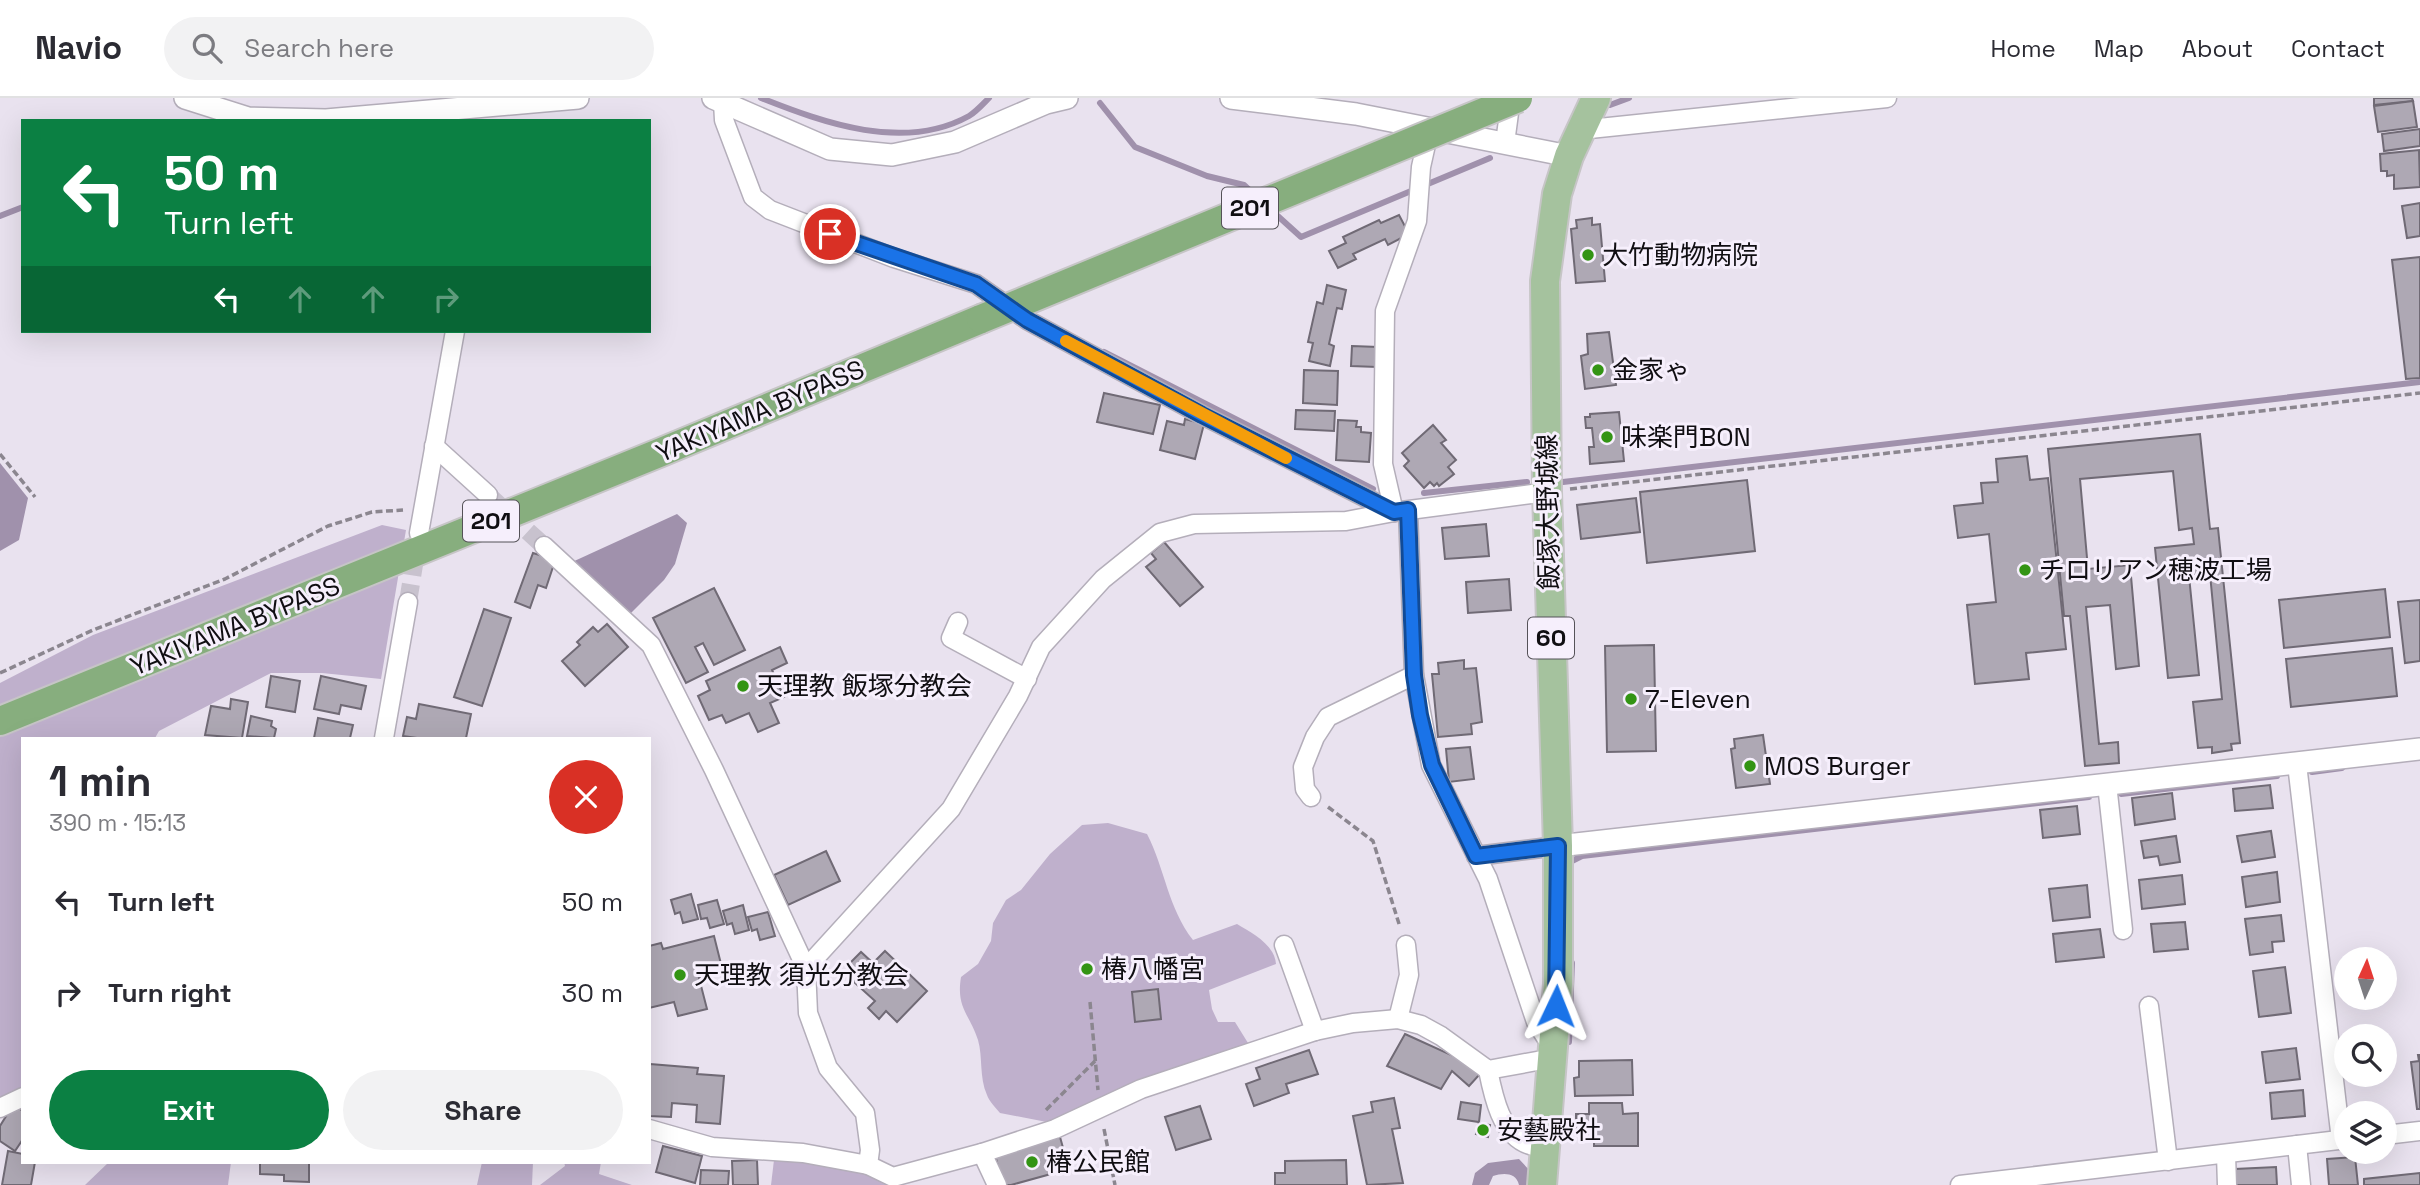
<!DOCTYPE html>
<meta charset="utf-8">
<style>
body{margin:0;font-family:"Space Grotesk","Noto Sans JP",sans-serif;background:#f2f2f3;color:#2b2b33;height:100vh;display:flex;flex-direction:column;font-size:26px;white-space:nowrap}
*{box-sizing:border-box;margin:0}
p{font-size:23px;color:#7c7c81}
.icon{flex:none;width:38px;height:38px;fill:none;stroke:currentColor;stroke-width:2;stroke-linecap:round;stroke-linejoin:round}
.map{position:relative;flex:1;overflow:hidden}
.sheet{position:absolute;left:21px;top:639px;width:630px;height:427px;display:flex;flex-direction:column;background:#fff;border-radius:0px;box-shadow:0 7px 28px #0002}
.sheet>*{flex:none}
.top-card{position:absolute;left:21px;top:21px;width:630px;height:214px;border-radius:0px;box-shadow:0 7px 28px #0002;background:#0b8043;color:#fff;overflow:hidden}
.needle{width:46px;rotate:3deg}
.controls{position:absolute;left:2334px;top:849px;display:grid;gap:14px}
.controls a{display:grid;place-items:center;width:63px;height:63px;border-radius:50%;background:#fff;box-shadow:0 7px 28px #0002;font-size:35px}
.pin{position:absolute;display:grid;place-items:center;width:60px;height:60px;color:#fff;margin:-30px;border:4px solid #fff;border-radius:50%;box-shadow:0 2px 7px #0007}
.me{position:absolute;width:77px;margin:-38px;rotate:2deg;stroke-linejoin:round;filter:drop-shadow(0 0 5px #0008)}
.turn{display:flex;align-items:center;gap:24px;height:147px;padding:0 28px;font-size:32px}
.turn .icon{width:91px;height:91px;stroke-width:2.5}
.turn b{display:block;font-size:49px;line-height:60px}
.lanes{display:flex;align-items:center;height:66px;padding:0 28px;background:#0003;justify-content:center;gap:35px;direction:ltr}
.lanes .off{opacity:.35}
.round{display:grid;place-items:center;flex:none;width:74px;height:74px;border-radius:37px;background:#f2f2f3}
.summary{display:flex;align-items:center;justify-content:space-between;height:119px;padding:0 28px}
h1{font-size:42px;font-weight:800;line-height:52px}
.action{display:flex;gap:14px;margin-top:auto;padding:14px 28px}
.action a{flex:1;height:80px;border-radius:42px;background:#0b8043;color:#fff;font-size:28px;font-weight:800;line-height:80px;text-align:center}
.action a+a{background:#f2f2f3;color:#2b2b33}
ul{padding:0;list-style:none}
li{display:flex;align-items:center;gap:21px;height:91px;padding:0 28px}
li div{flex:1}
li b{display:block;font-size:26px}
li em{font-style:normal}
header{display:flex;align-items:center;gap:42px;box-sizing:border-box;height:98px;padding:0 35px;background:#fff;border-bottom:2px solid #e1e1e2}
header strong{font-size:33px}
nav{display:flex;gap:38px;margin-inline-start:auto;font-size:24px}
.search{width:490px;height:63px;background:#f2f2f3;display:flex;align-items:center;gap:18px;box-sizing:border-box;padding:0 24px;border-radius:38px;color:#7c7c81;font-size:26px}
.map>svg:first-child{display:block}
.green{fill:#bfb0cc}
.water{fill:#a091ac}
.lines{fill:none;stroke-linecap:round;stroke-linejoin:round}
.stream{stroke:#a091ac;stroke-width:6}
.building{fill:#aea8b4;stroke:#706a75;stroke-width:2}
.minor-tunnel{stroke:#c8c2ce;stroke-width:18;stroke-dasharray:18 9;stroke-linecap:butt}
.minor-casing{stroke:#b4aeba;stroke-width:21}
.tertiary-casing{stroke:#b4aeba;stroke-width:24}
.primary-casing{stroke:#c6c5c6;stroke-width:32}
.trunk-casing{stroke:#c6c5c6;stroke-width:32}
.path{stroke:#8b868f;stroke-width:3.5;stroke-dasharray:7 3.5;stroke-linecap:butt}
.minor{stroke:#fff;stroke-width:18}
.tertiary{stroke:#fff;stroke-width:21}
.primary{stroke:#a5c29e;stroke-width:28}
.trunk{stroke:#87ae7e;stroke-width:28}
.trunk-bridge-casing{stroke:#c6c5c6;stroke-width:32;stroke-linecap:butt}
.trunk-bridge{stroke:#87ae7e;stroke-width:28}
.route-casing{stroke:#114b97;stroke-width:18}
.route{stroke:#1a73e8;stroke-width:12}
.slow{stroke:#f59e0b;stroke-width:12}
.poi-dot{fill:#339414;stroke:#f6effc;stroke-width:2.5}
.labels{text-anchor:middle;stroke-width:6;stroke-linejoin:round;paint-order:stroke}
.shield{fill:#f6effc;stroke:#555258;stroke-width:2}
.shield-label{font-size:24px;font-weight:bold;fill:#100e12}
.poi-label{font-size:26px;fill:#100e12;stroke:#f6effc;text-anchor:start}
.street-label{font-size:26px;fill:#100e12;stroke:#f6effc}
</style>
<header>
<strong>Navio</strong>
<div class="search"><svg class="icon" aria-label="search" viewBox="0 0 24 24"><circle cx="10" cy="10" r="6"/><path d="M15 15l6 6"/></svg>Search here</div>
<nav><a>Home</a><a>Map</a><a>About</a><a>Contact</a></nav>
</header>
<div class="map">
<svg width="2420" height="1087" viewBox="0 0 2420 1087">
<rect width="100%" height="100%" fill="#e9e2ef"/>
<!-- green -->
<g class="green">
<path d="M382,427L406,432L381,581L322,575H271L159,633L155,640H23V991L0,1002V585L93,537Z"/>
<path d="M1108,725L1147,736C1165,771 1168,810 1193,842L1237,826C1252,835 1275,847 1276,866L1209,892L1212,911L1218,924H1235L1248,945L1241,955L1057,1026L1000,1015C995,1009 989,1003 987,997C979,979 983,959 978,942C969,915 956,910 961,879L978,866L991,843L993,825L1006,802L1021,792L1050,756L1082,727Z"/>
<path d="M774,1062L818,1063L866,1072L893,1087H771Z"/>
<path d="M109,1064H231L228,1087H85Z"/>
<path d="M482,1064H533L532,1087H477Z"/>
<path d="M564,1064H601L599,1076L632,1087H540L565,1068Z"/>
</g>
<!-- water -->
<g class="water">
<path d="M0,365L28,400L19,442L0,453Z"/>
<path d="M677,416L687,425L675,466L664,482L630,516L570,465Z"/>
<path d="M1519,1061L1531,1074L1530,1087H1519C1516,1074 1503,1075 1493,1078L1489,1087H1472L1475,1075L1488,1065Z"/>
</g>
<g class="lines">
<!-- stream -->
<g class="stream">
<path d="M761,0C824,25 904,54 969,18C976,14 983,6 989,0"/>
<path d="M1100,5L1135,49L1207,78L1244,87L1257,99"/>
<path d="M1610,7L1629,0"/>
<path d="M1270,111L1301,139L1490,60"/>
<path d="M0,118L23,109"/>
<path d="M1104,254L1373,391"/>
<path d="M1563,384L2420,284"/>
<path d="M1424,395L1527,384"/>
<path d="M2312,674L2342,670"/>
<path d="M2121,696L2277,678"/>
<path d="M1570,770V764L1582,758L2089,699"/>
<path d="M1569,944L1572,865"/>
</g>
</g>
<!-- building -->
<g class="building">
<path d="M2374,0H2412L2413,3L2374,7Z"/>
<path d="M2413,3L2417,29L2378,34L2374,8Z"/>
<path d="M2420,31V48L2384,53L2382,36Z"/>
<path d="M2419,52L2420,89L2394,91V77L2387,78V73H2381L2380,56Z"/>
<path d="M2420,105V138L2407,140L2402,108Z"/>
<path d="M1399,117L1409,136L1388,147L1385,141L1353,156L1356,161L1338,170L1329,153L1346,145L1343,139L1379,122L1381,125Z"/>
<path d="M1592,120V127L1600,126L1605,183L1576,185L1571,131L1577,130L1576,122Z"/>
<path d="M2420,159V280L2406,281L2392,162Z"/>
<path d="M1327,187L1346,192L1342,211L1337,210L1329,246L1334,248L1330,268L1309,263L1313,245L1308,244L1317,204L1323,206Z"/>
<path d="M1609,234L1616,287L1585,291L1581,258L1588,256L1587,236Z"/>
<path d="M1352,248L1378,249L1377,269L1351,268Z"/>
<path d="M1304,272L1338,273L1337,307L1303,305Z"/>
<path d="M1104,295L1160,307L1153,336L1097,324Z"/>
<path d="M1296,312L1335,313L1334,333L1295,331Z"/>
<path d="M1619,314L1624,363L1590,366L1589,349H1594L1592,330H1586L1585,319H1590V316Z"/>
<path d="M1185,321L1204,326L1195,361L1160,352L1167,323L1184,327Z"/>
<path d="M1338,322L1357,323L1356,329H1361V334L1371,335L1369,364L1336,362Z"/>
<path d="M1433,327L1446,342L1441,345L1456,362L1448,369L1454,376L1439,388L1437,385L1434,388L1430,384L1424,390L1404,368L1409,363L1402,355Z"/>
<path d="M2200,336L2210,431L2218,430L2240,645L2231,646L2232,652L2212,655V649L2198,650L2193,604L2222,601L2210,476L2189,478L2199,577L2168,580L2155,450L2194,446L2192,430L2179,432L2173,373L2080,381L2088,471L2130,467L2139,568L2116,571L2110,507L2086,509L2099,646L2118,644L2119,665L2085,668L2070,518H2064L2048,351Z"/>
<path d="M2027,358L2030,382L2048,380L2066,551L2026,555L2029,581L1975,586L1967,507L1996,504L1989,436L1958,440L1954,408L1983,405L1981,385L1998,384L1996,361Z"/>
<path d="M1747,382L1755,453L1647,465L1640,394Z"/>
<path d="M1636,400L1640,434L1581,441L1577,407Z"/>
<path d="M1486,426L1489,458L1445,461L1442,430Z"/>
<path d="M1164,444L1203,489L1180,508L1146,469L1156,461L1151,455Z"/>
<path d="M533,455L549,460L548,464L554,466L546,490L538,487L530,510L515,504Z"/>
<path d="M1509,481L1511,512L1468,515L1466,484Z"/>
<path d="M714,490L745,552L714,567L703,545L695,549L708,574L686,585L653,520Z"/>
<path d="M2385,491L2390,539L2284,550L2279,502Z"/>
<path d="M2420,502V563L2405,565L2398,504Z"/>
<path d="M484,511L511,520L482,608L454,599Z"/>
<path d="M607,526L628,549L585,588L562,563L580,547L577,544L593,529L598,534Z"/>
<path d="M1654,547L1656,653L1607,654L1605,548Z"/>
<path d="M780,549L787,565L772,572L784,599L770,605L779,625L758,634L749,615L726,625L722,617L709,622L698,598L710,592L706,583Z"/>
<path d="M2392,550L2397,598L2291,609L2286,561Z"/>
<path d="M1464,562V571L1476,570L1482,624L1471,626L1472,636L1438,639L1432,576H1439L1438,565Z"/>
<path d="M271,578L300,583L295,614L266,609Z"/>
<path d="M321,578L366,588L361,611L341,607L339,616L314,611Z"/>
<path d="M231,601L248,604L242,640L205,637L211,608L230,611Z"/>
<path d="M419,606L471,616L466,640H417L403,638L407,619L416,621Z"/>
<path d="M251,618L272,623L271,628L276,631L274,640L247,638Z"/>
<path d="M318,620L353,627L350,640H314Z"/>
<path d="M1763,637L1770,686L1736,690L1731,651L1735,650L1734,641Z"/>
<path d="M1470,649L1474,681L1449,684L1446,651Z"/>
<path d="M2270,687L2273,710L2235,713L2233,691Z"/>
<path d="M2172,695L2175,721L2135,727L2132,700Z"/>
<path d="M2077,708L2080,736L2043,740L2040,712Z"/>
<path d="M2271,733L2275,759L2242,764L2237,738Z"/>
<path d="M2176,738L2180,764L2160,767L2158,758L2144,760L2141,743Z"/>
<path d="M826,753L840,783L788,807L774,777Z"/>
<path d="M2277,774L2280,804L2246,809L2242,779Z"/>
<path d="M2182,777L2185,806L2142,811L2139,782Z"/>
<path d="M2087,787L2090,819L2053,823L2049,791Z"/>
<path d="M691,796L698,821L683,825L680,814L675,816L671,802Z"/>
<path d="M717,802L724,826L710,830L707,820L701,821L698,807Z"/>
<path d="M743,807L749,832L735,836L732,825L727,827L723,813Z"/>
<path d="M768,814L775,838L760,842L757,831L752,833L748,819Z"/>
<path d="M2281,817L2284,843L2272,844L2273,854L2250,857L2245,821Z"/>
<path d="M2185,824L2188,851L2154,854L2151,826Z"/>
<path d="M2100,831L2104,859L2056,864L2053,836Z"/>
<path d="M714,838L723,874L699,880L707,911L678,918L674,904L649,910V848L661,845L663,851Z"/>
<path d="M885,853L927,893L897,924L886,913L879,921L868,910L875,903L854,884L858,880L847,868L861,854L873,865Z"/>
<path d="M2285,869L2291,915L2259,919L2253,873Z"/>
<path d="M1158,891L1161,921L1135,924L1132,894Z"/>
<path d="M1405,936L1458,960L1480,976L1469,988L1452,973L1441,991L1387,968Z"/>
<path d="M2296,950L2300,981L2266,985L2262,954Z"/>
<path d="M1309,952L1318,976L1286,986L1289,995L1254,1008L1246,986L1260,981L1256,970Z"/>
<path d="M2418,957H2420V1011H2417L2411,964L2419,963Z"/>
<path d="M1632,962L1633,997L1575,998L1574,980L1579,979V963Z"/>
<path d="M650,966L698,970L697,976L724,978L720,1026L696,1024L697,1007L672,1005L671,1019L649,1018Z"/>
<path d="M2303,992L2305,1018L2272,1021L2270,995Z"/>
<path d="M1394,1000L1400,1030L1392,1031L1403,1085L1367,1087L1353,1018L1373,1014L1371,1004Z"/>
<path d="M1461,1004L1481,1007L1479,1024L1458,1021Z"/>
<path d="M1589,1005H1622L1623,1016L1638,1015V1048H1594V1041H1584L1583,1036H1576V1016H1589Z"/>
<path d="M13,1007L23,1013V1041L15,1053L0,1043V1028Z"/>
<path d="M1200,1008L1211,1041L1176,1052L1165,1019Z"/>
<path d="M1479,1025L1490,1027L1488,1039L1476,1036Z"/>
<path d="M1060,1039L1069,1071L1011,1087H1003L995,1057Z"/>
<path d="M663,1048L702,1058L695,1085L656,1074Z"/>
<path d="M8,1053L23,1056V1064H35L31,1087H2Z"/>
<path d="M2355,1059L2358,1087H2329L2327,1061Z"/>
<path d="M757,1062L758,1087H733L732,1063Z"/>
<path d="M1346,1062L1347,1087H1275V1075H1285V1063Z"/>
<path d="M260,1064H309V1084L284,1083V1077L260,1076Z"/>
<path d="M2276,1069L2277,1087H2236L2235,1071Z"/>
<path d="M701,1072L729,1073L728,1087H700Z"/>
<path d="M2420,1075V1087H2364V1081Z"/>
</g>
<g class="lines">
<!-- minor-tunnel -->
<g class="minor-tunnel">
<path d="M488,397L544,448"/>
<path d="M408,504L417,448"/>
</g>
<!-- minor casing -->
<g class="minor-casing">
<g id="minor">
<path d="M723,4L724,22L753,99L770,112L894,160L976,186L1027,222L1202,317L1394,414"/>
<path d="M1580,32L1887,0"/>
<path d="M1505,45L1511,0"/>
<path d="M434,348L488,397"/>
<path d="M1408,413L1414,577L1431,667L1488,781L1536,924L1552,949"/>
<path d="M1394,414L1383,366L1385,213L1417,123L1421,69L1429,33"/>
<path d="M419,435L455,233"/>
<path d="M544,448L651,547L714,672L806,870L808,915L828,970L865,1015L870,1052L868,1067"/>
<path d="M958,524L951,540L1027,581"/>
<path d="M384,640L408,504"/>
<path d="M2297,666L2341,1042"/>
<path d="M2107,686L2123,832"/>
<path d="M1311,699L1305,691L1303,669L1315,639L1328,619L1414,577"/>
<path d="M1476,758L1558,748"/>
<path d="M1284,847L1315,933"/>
<path d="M806,870L951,711L1018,598L1041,549L1103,481L1160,435L1194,426L1346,423L1394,414L1547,394"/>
<path d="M2149,908L2168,1063"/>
<path d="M1398,921L1409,877L1406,847"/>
<path d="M1488,972C1493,997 1501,1038 1530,1047C1534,1049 1541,1049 1546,1049"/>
<path d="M0,1010L23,999"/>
<path d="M649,1031L712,1049L803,1055L868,1067L893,1079L982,1055L997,1087"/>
<path d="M2385,1037L2420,1033"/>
<path d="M2297,1047L2301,1087"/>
<path d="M982,1055L1055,1031L1141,991L1315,933L1353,925L1398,921L1421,927L1441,938L1488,972L1553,960"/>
<path d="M2226,1057L2227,1087"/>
<path d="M1960,1087L2347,1041"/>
</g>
</g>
<!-- tertiary casing -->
<g class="tertiary-casing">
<g id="tertiary">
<path d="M185,0L248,20L326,22L578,0"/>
<path d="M713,0L830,51L892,57L955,44L1046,5L1067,0"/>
<path d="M1231,0L1356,16L1569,58"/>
<path d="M1558,748L2420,651"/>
</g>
</g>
<!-- primary casing -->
<g class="primary-casing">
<path id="primary" d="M1542,1087L1558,886V748L1547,394L1545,183L1557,96L1569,58L1596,0"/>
</g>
<!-- trunk casing -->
<g class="trunk-casing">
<path id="trunk" d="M0,623L659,355L981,221"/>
</g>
<!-- path -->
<g class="path">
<path d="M0,356L35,399"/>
<path d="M1570,391L2420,295"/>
<path d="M0,575L93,532L225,481L328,428L372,414L403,412"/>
<path d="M1328,709L1373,743L1400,829"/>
<path d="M1090,904L1098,992"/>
<path d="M1046,1012L1095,963"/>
<path d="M1104,1031L1115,1087"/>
</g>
<!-- minor -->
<use href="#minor" class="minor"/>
<!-- tertiary -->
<use href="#tertiary" class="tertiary"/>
<!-- primary -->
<use href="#primary" class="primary"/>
<!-- trunk -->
<use href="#trunk" class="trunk"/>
<!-- trunk-bridge casing -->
<g class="trunk-bridge-casing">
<path id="trunk-bridge" d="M981,221L1518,0"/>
</g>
<!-- trunk-bridge -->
<use href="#trunk-bridge" class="trunk-bridge"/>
</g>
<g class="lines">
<!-- route casing -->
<g class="route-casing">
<path id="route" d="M830,136L976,186L1027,222L1202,317L1394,414L1408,412L1414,577L1420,617L1432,667L1476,758L1558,748L1556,908"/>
</g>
<!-- route -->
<use href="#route" class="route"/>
<!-- slow -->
<path class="slow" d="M1066,243L1286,360"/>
</g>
<!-- markers -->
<g class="poi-dot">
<circle cx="1588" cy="157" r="7"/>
<circle cx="1598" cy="272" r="7"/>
<circle cx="1607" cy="339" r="7"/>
<circle cx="2025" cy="472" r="7"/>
<circle cx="743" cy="588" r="7"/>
<circle cx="1631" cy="601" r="7"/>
<circle cx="1750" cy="668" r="7"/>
<circle cx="1087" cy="871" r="7"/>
<circle cx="680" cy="877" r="7"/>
<circle cx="1483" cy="1032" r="7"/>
<circle cx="1032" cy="1064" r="7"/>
</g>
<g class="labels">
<!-- shield labels -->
<g class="shield">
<rect x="1222" y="89.5" width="56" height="41" rx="5"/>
<rect x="463" y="402.5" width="56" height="41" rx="5"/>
<rect x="1528" y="519.5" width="46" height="41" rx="5"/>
</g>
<g class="shield-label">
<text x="1250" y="118">201</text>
<text x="491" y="431">201</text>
<text x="1551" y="548">60</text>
</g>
<!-- poi labels -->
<g class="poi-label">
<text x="1602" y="166">大竹動物病院</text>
<text x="1612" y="281">金家ゃ</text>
<text x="1621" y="348">味楽門BON</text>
<text x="2039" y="481">チロリアン穂波工場</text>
<text x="757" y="597">天理教 飯塚分教会</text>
<text x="1645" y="610">7-Eleven</text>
<text x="1764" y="677">MOS Burger</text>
<text x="1101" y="880">椿八幡宮</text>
<text x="694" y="886">天理教 須光分教会</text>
<text x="1497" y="1041">安藝殿社</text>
<text x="1046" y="1073">椿公民館</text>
</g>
<!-- street labels -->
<g class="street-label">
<text transform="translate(760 313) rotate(-23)" y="9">YAKIYAMA BYPASS</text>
<text transform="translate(1548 414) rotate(-91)" y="9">飯塚大野城線</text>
<text transform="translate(235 528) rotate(-22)" y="9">YAKIYAMA BYPASS</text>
</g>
</g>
</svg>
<div class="controls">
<a><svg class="needle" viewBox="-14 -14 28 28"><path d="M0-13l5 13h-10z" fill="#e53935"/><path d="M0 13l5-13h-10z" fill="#7c7c81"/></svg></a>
<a><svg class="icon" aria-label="search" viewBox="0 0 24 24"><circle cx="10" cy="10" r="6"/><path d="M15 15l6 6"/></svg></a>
<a><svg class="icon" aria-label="layers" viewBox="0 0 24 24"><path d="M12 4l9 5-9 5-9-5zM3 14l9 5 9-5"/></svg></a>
</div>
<div class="pin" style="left:830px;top:136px;background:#d93025"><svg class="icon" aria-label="arrive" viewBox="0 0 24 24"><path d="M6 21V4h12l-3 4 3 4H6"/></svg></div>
<svg class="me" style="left:1556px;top:908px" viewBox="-20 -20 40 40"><path d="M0-17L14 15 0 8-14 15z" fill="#1a73e8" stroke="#fff" stroke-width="4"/></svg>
<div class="top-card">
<div class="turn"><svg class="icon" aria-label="left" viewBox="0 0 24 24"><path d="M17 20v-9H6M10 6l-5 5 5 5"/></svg><div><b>50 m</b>Turn left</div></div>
<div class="lanes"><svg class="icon" aria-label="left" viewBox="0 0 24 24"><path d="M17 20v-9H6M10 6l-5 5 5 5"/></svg><svg class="icon off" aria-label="ahead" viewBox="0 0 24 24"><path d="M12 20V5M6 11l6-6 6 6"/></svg><svg class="icon off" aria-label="ahead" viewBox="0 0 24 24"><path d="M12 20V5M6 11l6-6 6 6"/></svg><svg class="icon off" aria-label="right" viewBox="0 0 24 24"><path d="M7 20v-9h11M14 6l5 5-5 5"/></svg></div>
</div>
<section class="sheet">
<div class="summary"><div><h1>1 min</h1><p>390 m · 15:13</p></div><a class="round" style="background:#d93025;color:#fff"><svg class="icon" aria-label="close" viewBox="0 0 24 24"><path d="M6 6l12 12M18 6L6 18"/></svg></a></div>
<ul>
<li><svg class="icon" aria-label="left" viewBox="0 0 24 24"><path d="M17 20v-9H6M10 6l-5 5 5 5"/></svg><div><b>Turn left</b></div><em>50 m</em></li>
<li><svg class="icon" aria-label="right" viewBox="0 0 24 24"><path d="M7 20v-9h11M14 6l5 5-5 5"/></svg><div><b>Turn right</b></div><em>30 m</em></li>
</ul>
<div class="action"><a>Exit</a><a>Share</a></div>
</section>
</div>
